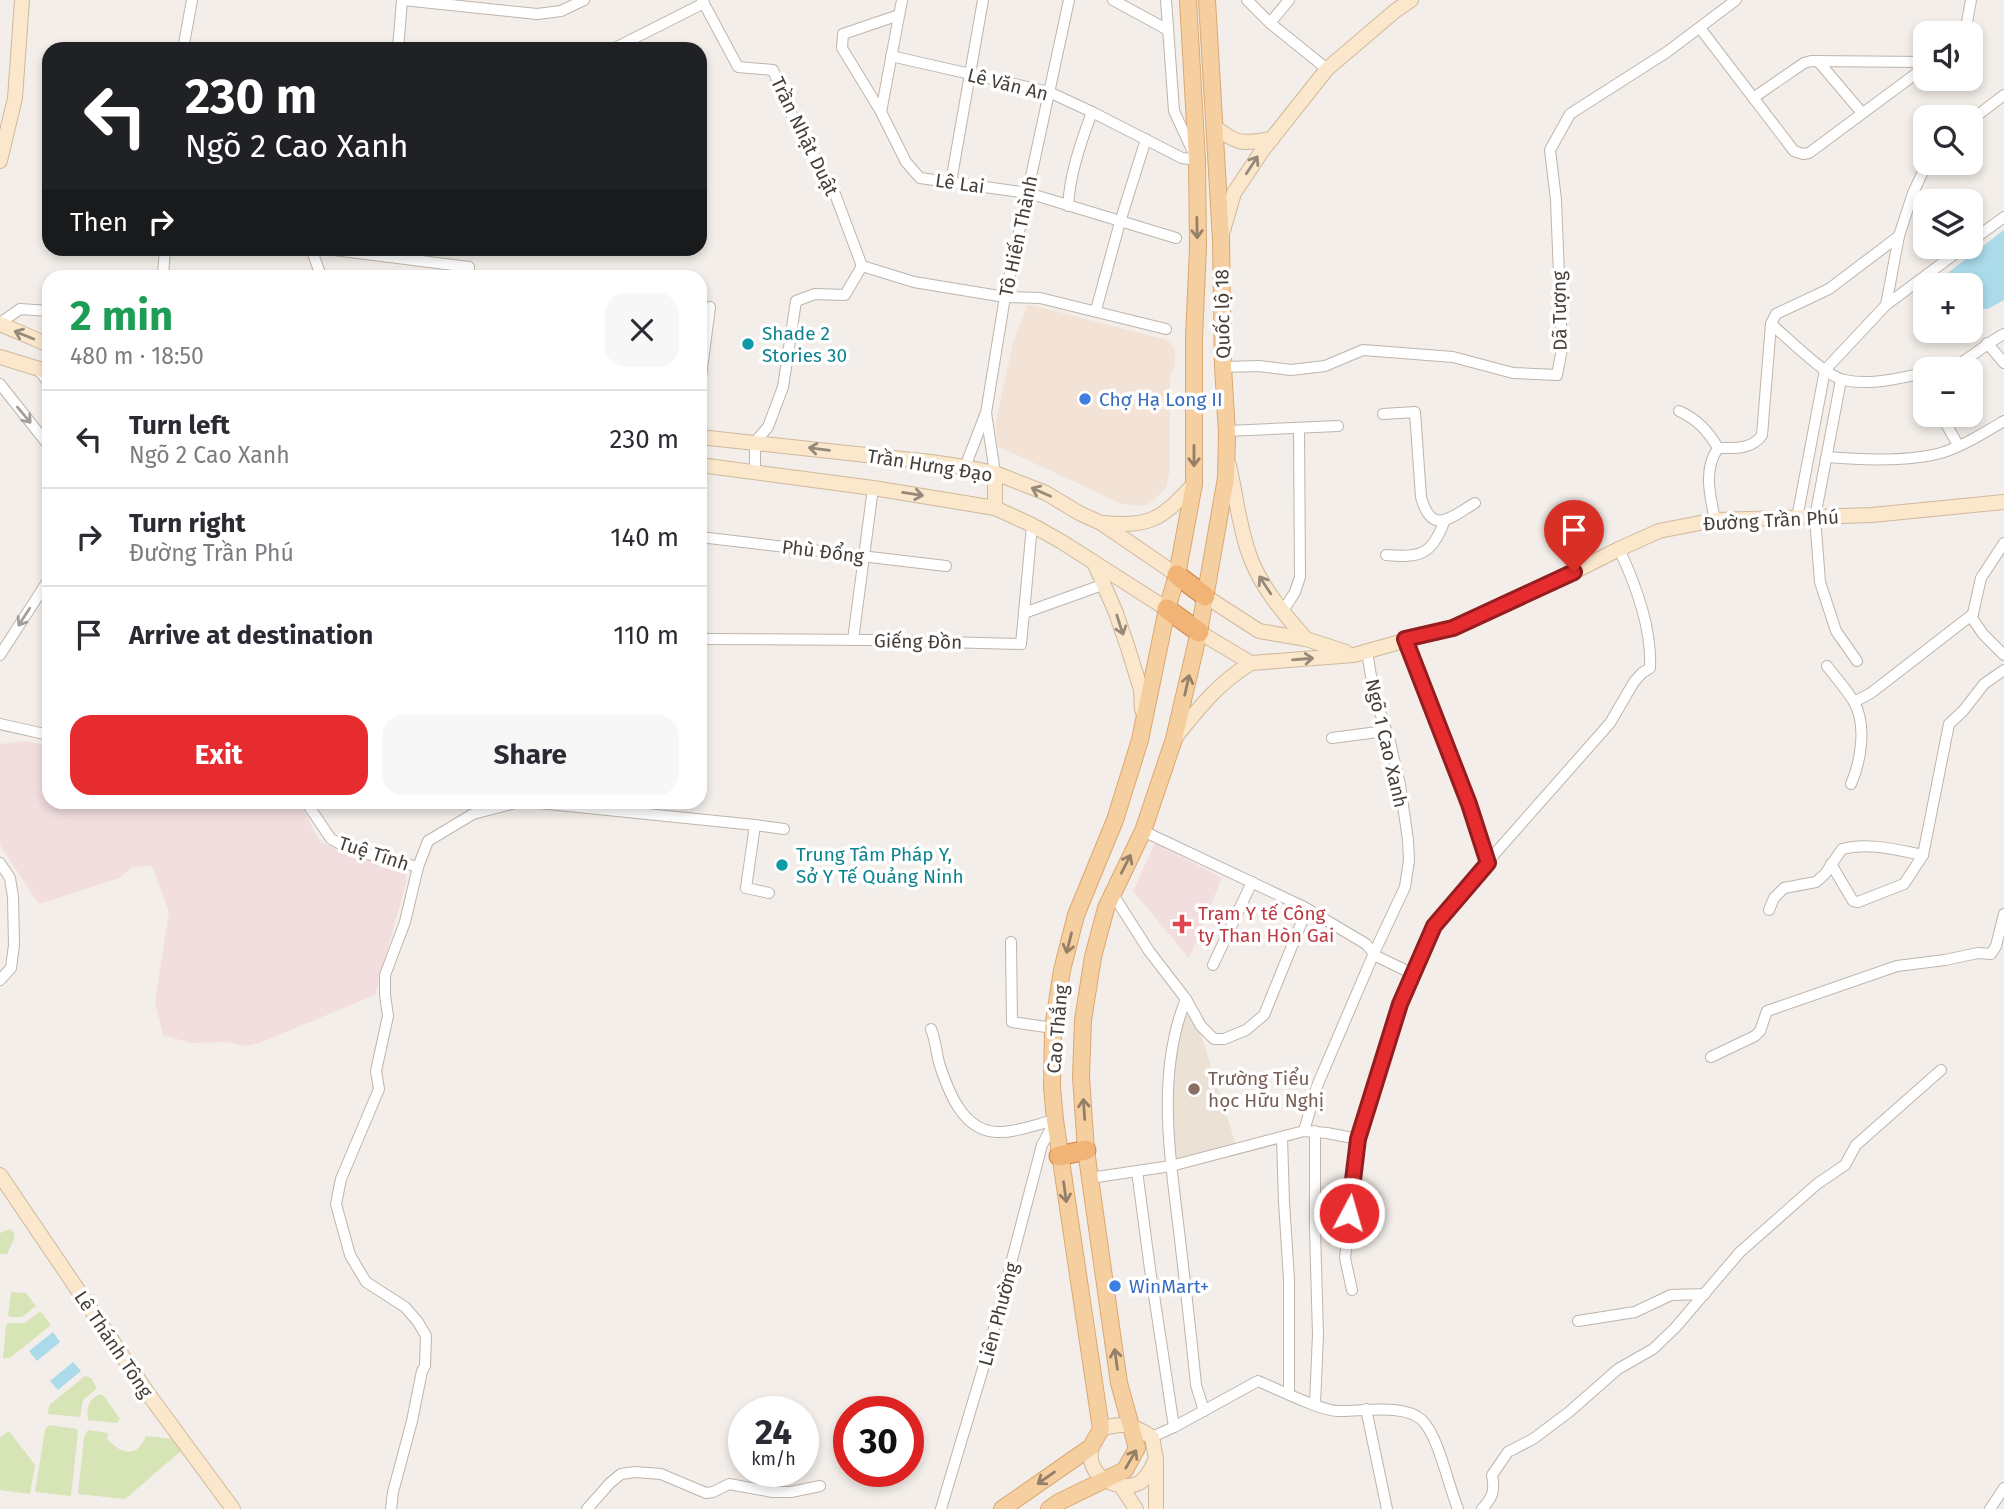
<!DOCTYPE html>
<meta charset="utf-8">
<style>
body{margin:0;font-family:"Fira Sans",sans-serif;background:#f7f7f7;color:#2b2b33;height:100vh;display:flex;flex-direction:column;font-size:26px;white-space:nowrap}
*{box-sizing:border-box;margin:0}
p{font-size:23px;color:#7c7c81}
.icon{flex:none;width:38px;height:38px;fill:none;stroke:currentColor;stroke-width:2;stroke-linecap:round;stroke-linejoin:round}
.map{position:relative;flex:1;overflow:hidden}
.side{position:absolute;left:42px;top:270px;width:665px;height:539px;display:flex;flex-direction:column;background:#fff;border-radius:21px;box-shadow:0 4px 10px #0003}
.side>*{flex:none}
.hud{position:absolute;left:42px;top:42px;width:665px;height:214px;border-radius:21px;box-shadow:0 4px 10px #0003;background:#202124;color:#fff;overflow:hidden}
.fabs{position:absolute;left:1913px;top:21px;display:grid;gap:14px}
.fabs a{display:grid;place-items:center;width:70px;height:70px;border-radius:14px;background:#fff;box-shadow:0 4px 10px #0003;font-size:35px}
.speed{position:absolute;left:728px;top:1396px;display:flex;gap:14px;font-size:35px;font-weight:700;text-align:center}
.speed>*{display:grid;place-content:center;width:91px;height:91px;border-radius:50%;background:#fff;box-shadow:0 4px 10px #0003;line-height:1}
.speed small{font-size:18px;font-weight:400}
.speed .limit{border:10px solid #d22;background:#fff;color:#111}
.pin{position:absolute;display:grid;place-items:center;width:60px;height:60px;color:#fff;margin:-72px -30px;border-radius:50% 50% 50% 0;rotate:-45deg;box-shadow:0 0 7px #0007}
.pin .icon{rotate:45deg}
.me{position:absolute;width:77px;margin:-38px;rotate:6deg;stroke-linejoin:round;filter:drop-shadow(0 0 5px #0008)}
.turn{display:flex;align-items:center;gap:24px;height:147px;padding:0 28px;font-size:32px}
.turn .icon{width:91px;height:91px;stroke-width:2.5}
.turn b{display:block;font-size:49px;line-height:60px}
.then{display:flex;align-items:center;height:66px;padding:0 28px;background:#0003;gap:14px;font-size:26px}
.round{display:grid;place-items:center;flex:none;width:74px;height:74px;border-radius:21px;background:#f7f7f7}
.head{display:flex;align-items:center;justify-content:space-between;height:119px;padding:0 28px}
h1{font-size:42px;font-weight:700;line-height:52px;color:#1e9e55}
.cta{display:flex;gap:14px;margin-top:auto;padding:14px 28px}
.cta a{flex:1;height:80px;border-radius:21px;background:#e72c2f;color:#fff;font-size:28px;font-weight:700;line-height:80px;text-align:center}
.cta a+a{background:#f7f7f7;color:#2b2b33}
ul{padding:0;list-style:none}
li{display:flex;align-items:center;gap:21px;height:98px;padding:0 28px;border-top:2px solid #e1e1e2}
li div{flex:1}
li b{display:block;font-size:26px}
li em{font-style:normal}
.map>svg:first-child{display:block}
.commercial{fill:#f3e2d6}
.education{fill:#ebe1d4}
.medical{fill:#f2dede}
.green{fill:#d7e4b6}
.water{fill:#abdbea}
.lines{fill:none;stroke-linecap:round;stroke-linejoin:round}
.street-casing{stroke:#beb5ac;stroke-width:12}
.secondary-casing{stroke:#cfb99c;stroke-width:16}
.primary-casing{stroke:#daa871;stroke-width:18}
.highway-casing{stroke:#d08646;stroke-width:21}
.street{stroke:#fff;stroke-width:10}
.secondary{stroke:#fae7cc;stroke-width:14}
.primary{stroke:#f6cfa0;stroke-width:16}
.highway{stroke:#f1b376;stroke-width:19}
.oneway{stroke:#978a7b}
.oneway2{stroke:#957f67}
.oneway3{stroke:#a29e9c}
.route-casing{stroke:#961d1f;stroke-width:18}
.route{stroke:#e72c2f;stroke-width:12}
.culture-dot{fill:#0f9aa8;stroke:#fff;stroke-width:2.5}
.shop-dot{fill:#3f7fe0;stroke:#fff;stroke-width:2.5}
.health-dot{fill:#e0444e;stroke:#fff;stroke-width:2.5}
.education-dot{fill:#8d6e63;stroke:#fff;stroke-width:2.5}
.labels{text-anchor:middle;stroke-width:7;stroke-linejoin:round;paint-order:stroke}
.street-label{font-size:19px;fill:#463e38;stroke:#fff}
.culture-label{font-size:19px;fill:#0d838f;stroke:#fff;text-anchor:start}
.shop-label{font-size:19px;fill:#366cbe;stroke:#fff;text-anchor:start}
.health-label{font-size:19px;fill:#be3a42;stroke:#fff;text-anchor:start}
.education-label{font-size:19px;fill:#785e54;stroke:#fff;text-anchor:start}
</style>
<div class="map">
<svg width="2004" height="1509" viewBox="0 0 2004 1509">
<rect width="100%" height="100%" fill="#f3eee9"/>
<!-- commercial -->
<path class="commercial" d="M1027,305H1031L1167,340L1171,344L1175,351V364L1170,378V470L1166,488L1149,504L1138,506L1122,504L997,446L996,421L1013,343Z"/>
<!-- education -->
<path class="education" d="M1185,1016H1190L1201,1035L1236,1145L1175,1159L1171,1094L1181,1022Z"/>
<!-- medical -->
<g class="medical">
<path d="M26,741L49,746V802H299L320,842L350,854L379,859L406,873V883L375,995L259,1043L245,1046L228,1042L191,1043L163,1035L155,1002L169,912L152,866L132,867L119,878L39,904L0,845V744Z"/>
<path d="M1155,843L1222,878L1189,958L1133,891Z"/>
</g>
<!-- green -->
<g class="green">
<path d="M10,1229L14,1233V1239L7,1254H0V1233Z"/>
<path d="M11,1292L26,1293L36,1306L22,1317H10L8,1315Z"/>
<path d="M39,1312L42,1313L51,1325L10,1358H3L6,1325L9,1323H25Z"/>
<path d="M85,1376L91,1378L97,1388L83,1400L80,1417L48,1414L49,1406L52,1403Z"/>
<path d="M101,1394L104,1396L120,1419L117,1423L88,1420C86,1408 89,1398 101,1394Z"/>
<path d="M49,1425L77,1429L78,1432L71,1496L35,1492L45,1430Z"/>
<path d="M88,1430L108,1433L107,1439C121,1454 137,1459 146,1436L174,1439L181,1451L125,1499L78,1494L84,1437Z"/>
<path d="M9,1431L35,1465L30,1494L0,1490V1437Z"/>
</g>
<!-- water -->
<g class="water">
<path d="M2004,230V300L1988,309H1971L1970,285H1932Z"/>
<path d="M53,1332L60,1342L37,1361L29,1351Z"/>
<path d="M73,1362L81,1371L58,1390L50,1381Z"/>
</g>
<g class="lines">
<!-- street casing -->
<g class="street-casing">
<g id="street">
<path d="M403,0L537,14L561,11L584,0"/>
<path d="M702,0L738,67L773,70L793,118L835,194L862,266"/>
<path d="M1113,0L1168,30"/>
<path d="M1166,0L1174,111L1194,154"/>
<path d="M1247,0L1270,23L1327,69"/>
<path d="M899,15L843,34L842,48L881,112L906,162L920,178L1028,193L1176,238"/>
<path d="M1270,23L1289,0"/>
<path d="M1700,28L1794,151L1803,154L1809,153L1925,67"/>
<path d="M1965,33L1971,0"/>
<path d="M183,49L192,0"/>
<path d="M398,49L402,0"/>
<path d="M613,49L704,3"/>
<path d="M891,56L1049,92L1092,112L1182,158L1197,160"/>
<path d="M1818,61L1862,113"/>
<path d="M1753,98L1804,63L1811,61L1925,62"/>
<path d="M881,112L902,0"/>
<path d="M1970,121L2004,95"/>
<path d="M951,182L983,0"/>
<path d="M1068,206C1070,173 1081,142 1092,112"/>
<path d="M1970,242L2004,217"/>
<path d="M311,248L321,276"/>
<path d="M318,248L469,267L468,276"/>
<path d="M163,276L165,248"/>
<path d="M1886,305L1964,247"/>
<path d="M1096,310L1120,222L1146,139"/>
<path d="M0,323L20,309L49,311"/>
<path d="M1771,324C1787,337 1825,376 1844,380C1871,386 1898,378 1925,373"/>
<path d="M1987,343L2004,363"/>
<path d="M36,367L49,383"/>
<path d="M1223,367L1259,366L1291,370L1325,366L1363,350L1453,357L1513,373L1557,375L1562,349L1556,200L1550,150L1570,114L1667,52L1736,0"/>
<path d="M1950,369C1969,360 1985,344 2004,334"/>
<path d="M1841,380L1815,517L1820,582L1836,631L1857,661"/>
<path d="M0,384L49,446"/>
<path d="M700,384L710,307"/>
<path d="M1679,411C1697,419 1708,431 1718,448"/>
<path d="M1383,414L1415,412L1421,497C1432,537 1451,517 1475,503"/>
<path d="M1941,415L1958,445"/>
<path d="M1227,431L1338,426"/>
<path d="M1827,457C1862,460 1907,462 1941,453C1963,446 1984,433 2004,421"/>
<path d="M965,467L985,415"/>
<path d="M755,472V442L768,427L783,387L796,301L815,294L845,295L862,266L914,282L1005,297L1040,298L1166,329"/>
<path d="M995,473L986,413L1005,297L1069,0"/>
<path d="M1797,518L1825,370L1886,305L1899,236L1913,193L1927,163"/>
<path d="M1715,520C1710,495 1703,470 1718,448C1734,448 1752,450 1762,435L1771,324L1776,314L1829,289L1899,236"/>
<path d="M700,537L946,566"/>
<path d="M2004,543L1981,578L1972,618L1983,634L2004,655"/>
<path d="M1386,555C1420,558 1432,555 1444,522"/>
<path d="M1283,611L1295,592L1300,577L1299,428"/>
<path d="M1024,613L1032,525"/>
<path d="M700,639L871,640L1021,644L1024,613L1102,585"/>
<path d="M1405,639L1469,804L1488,863"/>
<path d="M853,640L873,488"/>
<path d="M0,655L49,579"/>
<path d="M1827,666C1836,678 1847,690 1854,702C1867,725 1861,761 1851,784"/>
<path d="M1854,702L1871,693L1973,614"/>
<path d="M0,724L49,735"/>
<path d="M1332,738L1385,731"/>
<path d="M306,802L331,839L352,850L418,867"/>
<path d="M529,802L755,825L746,888L769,893"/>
<path d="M755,825L784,829"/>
<path d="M1143,831L1304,907L1366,944L1376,956L1413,974"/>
<path d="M0,863L10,878L13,897L14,945L11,968L0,980"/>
<path d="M1831,864L1853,901L1858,902L1904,884L1923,855L1949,724L1963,711L1984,684L2004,670"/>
<path d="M1112,893L1149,951L1186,999L1201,1026L1214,1039H1224L1246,1030L1264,1015L1307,909"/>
<path d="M1769,910L1774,898L1784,888L1816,882L1825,874L1842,849C1868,842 1897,850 1923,855"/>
<path d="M1011,942L1012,1022L1053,1028"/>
<path d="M1213,965L1252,882"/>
<path d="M1186,999C1156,1073 1170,1155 1179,1231C1185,1282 1191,1333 1196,1385L1204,1411"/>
<path d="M931,1029C936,1041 936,1053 940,1066C949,1093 963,1130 996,1132C1015,1133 1037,1124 1055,1120"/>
<path d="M1711,1057L1755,1036L1760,1031L1767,1011L1773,1009L1897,966L1945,960L1978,953L1991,954L1996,946L2004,914"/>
<path d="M1304,1131L1317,1086L1374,953L1405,887L1409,860L1408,840L1400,785L1390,742L1374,694L1367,652"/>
<path d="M1282,1138L1284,1202L1289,1279V1394"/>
<path d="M1137,1171L1150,1269L1174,1427"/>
<path d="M1090,1178L1171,1166L1304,1131L1327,1133L1358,1139"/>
<path d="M1352,1290L1345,1258L1358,1139L1400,1004L1434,926L1461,892L1610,723L1634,682L1642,673L1650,668C1652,628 1636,585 1619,549"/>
<path d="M1578,1321L1635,1312L1671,1295L1705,1294"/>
<path d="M1315,1404L1318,1335L1315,1230V1131"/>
<path d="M1366,1409L1387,1509"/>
<path d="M1152,1437L1174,1427L1258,1381C1277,1389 1321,1411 1338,1411C1360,1412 1404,1403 1422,1420C1439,1437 1448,1485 1458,1509"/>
<path d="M391,1509L393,1492L412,1421L422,1371L425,1366L426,1336L418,1322L405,1307L366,1282L350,1255L336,1204L341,1179L379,1089L376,1071L388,1016L385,995V975L405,922L418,867L428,841L473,814L519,802"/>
<path d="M587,1509L610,1483L621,1474L635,1472L661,1474L706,1493L713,1492L729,1484L773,1492H791L820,1486"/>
<path d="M941,1509L987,1355L1042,1145L1054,1123"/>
<path d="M1482,1509C1493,1497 1495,1491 1492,1475L1508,1452L1533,1439L1569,1412L1618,1369L1653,1349L1675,1328L1740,1252L1817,1184L1845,1165L1856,1145L1941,1070"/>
<path d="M1990,1509L2004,1488"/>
</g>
</g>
<!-- secondary casing -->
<g class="secondary-casing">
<g id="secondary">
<path d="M1215,127C1240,146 1242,143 1272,139"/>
<path d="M0,161L15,98L22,0"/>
<path d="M1222,234L1234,193L1262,151L1327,69L1395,11L1411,0"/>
<path d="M0,324L49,345"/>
<path d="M0,357L49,372"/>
<path d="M700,437L931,462L965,467L995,473L1046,493L1079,513L1101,523L1177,575"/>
<path d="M700,465L873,488L995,508L1032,525L1062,542L1167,609"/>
<path d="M1229,465C1236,495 1239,526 1249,554C1260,586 1284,614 1306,639"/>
<path d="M995,508V473"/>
<path d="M1103,523C1152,527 1161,519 1194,484"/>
<path d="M1094,562L1116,613L1128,648L1141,690L1142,710"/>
<path d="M1205,596L1259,631L1306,639L1346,652"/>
<path d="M1199,632L1251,663L1354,655L1453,627L1552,583L1619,549L1659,531L1715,520L1872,515L2004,502"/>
<path d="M1174,739C1199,708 1217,684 1251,663"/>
<path d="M0,1175L149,1395L233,1509"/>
<path d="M1101,1429C1124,1422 1131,1424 1152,1437L1156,1459V1509"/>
<path d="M1091,1447C1091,1451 1090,1459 1092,1464C1098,1481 1122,1491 1139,1483C1147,1478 1151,1469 1155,1461"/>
<path d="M1121,1486L1136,1509"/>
</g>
</g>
<!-- primary casing -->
<g class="primary-casing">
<g id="primary">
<path d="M1002,1509L1091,1447L1101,1429L1055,1120L1052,1088L1053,1028L1062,970L1076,915L1115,820L1140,740L1167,609L1177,575L1194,484V338L1198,247L1197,160L1188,0"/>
<path d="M1049,1509L1059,1502L1125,1470L1137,1448L1119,1383L1086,1150L1081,1077L1083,1020L1093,957L1106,908L1143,831L1174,739L1199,632L1226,478L1227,433L1223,367L1221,240L1207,0"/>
</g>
</g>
<!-- highway casing -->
<g class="highway-casing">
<g id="highway">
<path d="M1177,575L1205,596"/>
<path d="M1167,609L1199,632"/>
<path d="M1059,1156L1086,1150"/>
</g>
</g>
<!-- street -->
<use href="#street" class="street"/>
<!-- secondary -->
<use href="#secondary" class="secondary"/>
<!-- primary -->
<use href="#primary" class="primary"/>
<!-- highway -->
<use href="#highway" class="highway"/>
</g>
<!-- one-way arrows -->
<defs><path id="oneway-shaft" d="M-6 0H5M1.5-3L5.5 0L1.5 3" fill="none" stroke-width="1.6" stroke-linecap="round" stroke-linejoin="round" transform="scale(1.75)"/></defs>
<g class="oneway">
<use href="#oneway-shaft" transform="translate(1252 165) rotate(-57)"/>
<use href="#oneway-shaft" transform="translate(24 335) rotate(-158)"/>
<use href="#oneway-shaft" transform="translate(819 449) rotate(-173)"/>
<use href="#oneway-shaft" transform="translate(1041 492) rotate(-156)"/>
<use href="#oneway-shaft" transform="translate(913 494) rotate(9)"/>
<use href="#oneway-shaft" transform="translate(1265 585) rotate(-123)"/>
<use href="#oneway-shaft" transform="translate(1120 625) rotate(72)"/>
<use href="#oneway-shaft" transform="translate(1303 659) rotate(-5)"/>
</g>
<g class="oneway2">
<use href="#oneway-shaft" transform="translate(1197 228) rotate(89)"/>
<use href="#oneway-shaft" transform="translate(1194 456) rotate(90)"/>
<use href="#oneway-shaft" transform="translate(1187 685) rotate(-77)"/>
<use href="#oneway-shaft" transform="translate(1126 864) rotate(-63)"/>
<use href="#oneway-shaft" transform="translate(1069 943) rotate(104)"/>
<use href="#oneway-shaft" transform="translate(1084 1109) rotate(-94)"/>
<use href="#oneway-shaft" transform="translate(1065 1192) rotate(82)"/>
<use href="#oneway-shaft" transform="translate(1116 1359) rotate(-98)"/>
<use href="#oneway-shaft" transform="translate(1131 1459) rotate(-60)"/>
<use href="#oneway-shaft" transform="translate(1046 1478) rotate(145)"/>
</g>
<g class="oneway3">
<use href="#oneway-shaft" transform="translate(24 415) rotate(50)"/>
<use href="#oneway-shaft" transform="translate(24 617) rotate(123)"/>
</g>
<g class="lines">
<!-- route casing -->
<g class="route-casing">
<path id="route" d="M1349,1213L1358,1139L1400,1004L1434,926L1488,863L1469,804L1405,639L1453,628L1574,572"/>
</g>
<!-- route -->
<use href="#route" class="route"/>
</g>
<!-- markers -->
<g class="culture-dot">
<circle cx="748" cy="344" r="7"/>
<circle cx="782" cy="865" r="7"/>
</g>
<g class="shop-dot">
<circle cx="1085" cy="399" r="7"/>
<circle cx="1115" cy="1286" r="7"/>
</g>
<path class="health-dot" d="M1178.5 913.5h7v7h7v7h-7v7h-7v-7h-7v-7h7z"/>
<circle class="education-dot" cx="1194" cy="1089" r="7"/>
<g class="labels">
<!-- street labels -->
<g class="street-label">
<text transform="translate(1008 84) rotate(14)" y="7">Lê Văn An</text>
<text transform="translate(805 136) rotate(64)" y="7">Trần Nhật Duật</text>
<text transform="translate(960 183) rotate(8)" y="7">Lê Lai</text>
<text transform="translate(1018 236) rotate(-78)" y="7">Tô Hiến Thành</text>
<text transform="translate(1559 311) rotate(-91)" y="7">Dã Tượng</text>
<text transform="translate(1222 314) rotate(-91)" y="7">Quốc lộ 18</text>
<text transform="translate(930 465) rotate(9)" y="7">Trần Hưng Đạo</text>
<text transform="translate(1771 520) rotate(-3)" y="7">Đường Trần Phú</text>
<text transform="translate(823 551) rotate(7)" y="7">Phù Đổng</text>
<text transform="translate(918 641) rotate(1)" y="7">Giếng Đồn</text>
<text transform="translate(1387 743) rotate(77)" y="7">Ngõ 1 Cao Xanh</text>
<text transform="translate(374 853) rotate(18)" y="7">Tuệ Tĩnh</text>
<text transform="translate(1057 1029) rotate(-85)" y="7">Cao Thắng</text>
<text transform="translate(998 1314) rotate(-75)" y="7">Liên Phường</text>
<text transform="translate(114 1344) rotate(56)" y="7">Lê Thánh Tông</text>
</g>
<!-- culture labels -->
<g class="culture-label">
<text x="762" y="340">Shade 2<tspan x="762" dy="22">Stories 30</tspan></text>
<text x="796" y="861">Trung Tâm Pháp Y,<tspan x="796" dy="22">Sở Y Tế Quảng Ninh</tspan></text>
</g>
<!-- shop labels -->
<g class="shop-label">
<text x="1099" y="406">Chợ Hạ Long II</text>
<text x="1129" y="1293">WinMart+</text>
</g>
<!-- health labels -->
<g class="health-label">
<text x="1198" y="920">Trạm Y tế Công<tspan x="1198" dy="22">ty Than Hòn Gai</tspan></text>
</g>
<!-- education labels -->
<g class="education-label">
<text x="1208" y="1085">Trường Tiểu<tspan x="1208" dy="22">học Hữu Nghị</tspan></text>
</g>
</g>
</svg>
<div class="fabs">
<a><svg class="icon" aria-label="sound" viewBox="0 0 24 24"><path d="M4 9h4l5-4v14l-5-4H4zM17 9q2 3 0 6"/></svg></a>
<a><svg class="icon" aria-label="search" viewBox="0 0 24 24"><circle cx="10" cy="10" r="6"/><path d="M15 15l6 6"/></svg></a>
<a><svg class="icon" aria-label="layers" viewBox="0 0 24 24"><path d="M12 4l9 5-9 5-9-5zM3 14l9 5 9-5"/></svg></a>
<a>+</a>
<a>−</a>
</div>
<div class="speed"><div>24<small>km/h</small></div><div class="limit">30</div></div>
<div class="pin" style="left:1574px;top:572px;background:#d93025"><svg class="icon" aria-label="arrive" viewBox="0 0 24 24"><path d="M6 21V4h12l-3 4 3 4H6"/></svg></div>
<svg class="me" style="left:1349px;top:1213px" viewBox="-20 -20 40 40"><circle r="17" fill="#e72c2f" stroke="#fff" stroke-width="3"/><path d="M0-11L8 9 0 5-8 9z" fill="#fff"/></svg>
<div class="hud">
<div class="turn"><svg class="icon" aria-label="left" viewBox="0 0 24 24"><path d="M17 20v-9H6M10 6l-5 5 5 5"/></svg><div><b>230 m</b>Ngõ 2 Cao Xanh</div></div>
<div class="then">Then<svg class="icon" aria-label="right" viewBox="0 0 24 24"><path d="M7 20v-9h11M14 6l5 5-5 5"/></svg></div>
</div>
<section class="side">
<div class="head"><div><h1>2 min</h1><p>480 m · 18:50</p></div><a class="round"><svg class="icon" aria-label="close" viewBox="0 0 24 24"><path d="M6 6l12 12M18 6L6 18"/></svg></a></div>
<ul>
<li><svg class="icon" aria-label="left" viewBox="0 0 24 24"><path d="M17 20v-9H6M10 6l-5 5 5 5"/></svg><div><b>Turn left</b><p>Ngõ 2 Cao Xanh</p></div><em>230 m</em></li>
<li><svg class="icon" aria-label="right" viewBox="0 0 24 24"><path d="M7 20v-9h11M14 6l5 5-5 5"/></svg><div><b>Turn right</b><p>Đường Trần Phú</p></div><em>140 m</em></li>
<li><svg class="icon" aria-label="arrive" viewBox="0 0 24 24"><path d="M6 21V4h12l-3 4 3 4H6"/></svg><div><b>Arrive at destination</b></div><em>110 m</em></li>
</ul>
<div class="cta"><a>Exit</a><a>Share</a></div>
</section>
</div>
